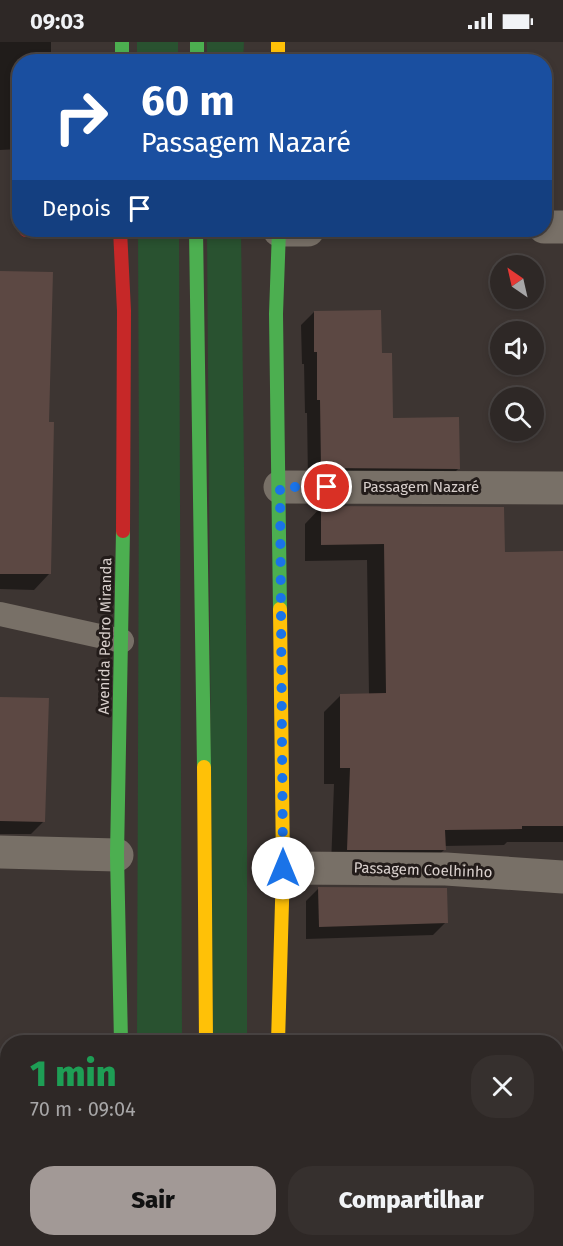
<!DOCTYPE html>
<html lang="pt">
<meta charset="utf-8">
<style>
body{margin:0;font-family:"Fira Sans",sans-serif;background:#36302e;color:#f1f3f6;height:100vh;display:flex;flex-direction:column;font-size:22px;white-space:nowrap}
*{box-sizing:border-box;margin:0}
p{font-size:20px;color:#a7a6a7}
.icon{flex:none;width:33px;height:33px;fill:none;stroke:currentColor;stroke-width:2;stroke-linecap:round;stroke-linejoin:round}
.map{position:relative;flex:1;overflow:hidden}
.panel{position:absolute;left:0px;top:993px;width:564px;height:212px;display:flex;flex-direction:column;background:#2e2826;border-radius:24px 24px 0 0;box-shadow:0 3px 9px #0003,0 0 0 2px #494443}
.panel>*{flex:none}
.hud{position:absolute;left:12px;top:12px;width:540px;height:183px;border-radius:24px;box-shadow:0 3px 9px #0003,0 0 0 2px #494443;background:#1a4fa0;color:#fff;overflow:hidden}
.needle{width:39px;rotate:326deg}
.buttons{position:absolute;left:490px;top:213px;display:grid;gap:12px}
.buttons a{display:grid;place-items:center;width:54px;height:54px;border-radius:50%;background:#2e2826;box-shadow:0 3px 9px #0003,0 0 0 2px #494443;font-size:30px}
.pin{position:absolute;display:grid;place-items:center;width:51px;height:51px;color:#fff;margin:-26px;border:3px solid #fff;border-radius:50%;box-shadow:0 2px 6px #0007}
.me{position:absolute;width:66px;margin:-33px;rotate:0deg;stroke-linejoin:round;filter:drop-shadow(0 0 4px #0008)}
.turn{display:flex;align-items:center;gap:21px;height:126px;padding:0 30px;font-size:27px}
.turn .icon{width:78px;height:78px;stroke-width:2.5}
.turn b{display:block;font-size:42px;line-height:51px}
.then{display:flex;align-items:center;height:57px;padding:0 30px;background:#0003;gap:12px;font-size:22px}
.round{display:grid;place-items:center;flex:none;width:63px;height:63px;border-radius:24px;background:#36302e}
.head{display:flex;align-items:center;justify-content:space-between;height:102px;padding:0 30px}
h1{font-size:36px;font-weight:800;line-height:45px;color:#1e9e55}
.action{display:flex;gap:12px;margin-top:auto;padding:12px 30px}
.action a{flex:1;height:69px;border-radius:24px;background:#a29996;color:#111;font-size:24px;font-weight:800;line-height:69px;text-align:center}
.action a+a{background:#36302e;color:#f1f3f6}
.status{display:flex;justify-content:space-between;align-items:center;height:42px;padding:0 30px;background:#2e2826;direction:ltr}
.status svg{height:16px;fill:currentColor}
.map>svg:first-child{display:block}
.green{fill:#295230}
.shadow{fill:#0007}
.building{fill:#5c4843}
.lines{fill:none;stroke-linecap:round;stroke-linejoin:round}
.lane{stroke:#787067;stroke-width:24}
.street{stroke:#787067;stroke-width:33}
.fast{stroke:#4caf50;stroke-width:14}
.slow{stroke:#ffc107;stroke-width:14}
.jam{stroke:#c62828;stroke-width:14}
.route{stroke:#1a73e8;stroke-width:10;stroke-dasharray:0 18}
.labels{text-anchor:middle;stroke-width:6;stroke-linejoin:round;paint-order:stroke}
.street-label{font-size:15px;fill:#d8cfcc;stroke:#231c1a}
</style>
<div class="status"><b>09:03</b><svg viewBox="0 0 49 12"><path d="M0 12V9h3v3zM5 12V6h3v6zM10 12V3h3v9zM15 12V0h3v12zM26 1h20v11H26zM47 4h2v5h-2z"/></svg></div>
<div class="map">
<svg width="563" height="1204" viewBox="0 0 563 1204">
<rect width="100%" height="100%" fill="#3d3532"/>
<!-- green -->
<g class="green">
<rect x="137" y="0" width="41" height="19"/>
<path d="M207,0H244L243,19H207Z"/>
<path d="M138,188H179L182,1000H137L139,421Z"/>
<path d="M207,188H241L247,664V1000H213Z"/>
</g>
<!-- shadow -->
<g class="shadow">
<path d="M0,0H51V20H20V107L0,108Z"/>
<path d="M0,230L47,381L49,532L34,548L0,547Z"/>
<path d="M314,270L380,313L392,378L459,426L446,439H308L307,371H305L304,322H302L301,283Z"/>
<path d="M321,465L503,512L563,511V800H507L504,803L444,804V808L427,824H331L334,742H324V670L341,653H369L367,518L305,519V482Z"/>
<path d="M0,657L44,779L31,792H0Z"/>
<path d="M319,846L446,880L433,893L306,897V859Z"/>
</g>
<!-- building -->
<g class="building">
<path d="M0,229L53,230L49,380H54L51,532H0Z"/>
<path d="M381,268L382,311H392L393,376L459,375L460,427L321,426L320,358H317V310H314V269Z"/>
<path d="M321,464L504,465L505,510L563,509V784H522V787L445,788L446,808H347L350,726H340V652L386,651L384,502L321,503Z"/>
<path d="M0,655L49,656L45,780L0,779Z"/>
<path d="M318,845L447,846L448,881L319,885Z"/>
</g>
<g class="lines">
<!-- lane -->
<path class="lane" d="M0,572L122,599"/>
<!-- street -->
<g class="street">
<path d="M544,185H563"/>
<path d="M279,188H308"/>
<path d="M280,445L563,446"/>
<path d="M0,810L117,813"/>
<path d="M283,826L446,827L563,835"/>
<path d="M0,1145H8"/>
<path d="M556,1145H563"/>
</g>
<!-- fast -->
<g class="fast">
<path d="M122,0V20"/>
<path d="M197,0V20"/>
<path d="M196,188L204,725"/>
<path d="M279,188L276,272L280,567"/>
<path d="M121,1000L117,813L123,489"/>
</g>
<!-- slow -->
<g class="slow">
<path d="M278,0V20"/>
<path d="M204,725L206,1000"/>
<path d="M278,1000L283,826L280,567"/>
<path d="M207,1197V1204"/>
<path d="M274,1197V1204"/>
</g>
<!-- jam -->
<g class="jam">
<path d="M26,188H120"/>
<path d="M120,188L124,269L123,489"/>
<path d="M124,1197V1204"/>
</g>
</g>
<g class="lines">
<!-- route -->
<path class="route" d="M283,826L280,445H327"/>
</g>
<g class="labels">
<!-- street labels -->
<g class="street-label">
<text x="421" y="450">Passagem Nazaré</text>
<text transform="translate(105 594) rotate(-89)" y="5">Avenida Pedro Miranda</text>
<text transform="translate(423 828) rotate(2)" y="5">Passagem Coelhinho</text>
</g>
</g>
</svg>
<div class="buttons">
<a><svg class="needle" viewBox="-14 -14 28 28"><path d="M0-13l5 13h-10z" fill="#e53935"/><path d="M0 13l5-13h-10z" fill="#a7a6a7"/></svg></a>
<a><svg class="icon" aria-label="sound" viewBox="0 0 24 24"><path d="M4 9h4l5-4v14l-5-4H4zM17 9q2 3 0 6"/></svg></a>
<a><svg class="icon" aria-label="search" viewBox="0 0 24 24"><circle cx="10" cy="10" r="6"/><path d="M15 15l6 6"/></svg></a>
</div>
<div class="pin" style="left:327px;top:445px;background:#d93025"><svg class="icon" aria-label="arrive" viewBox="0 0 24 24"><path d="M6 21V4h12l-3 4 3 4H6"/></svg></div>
<svg class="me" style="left:283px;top:826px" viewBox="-20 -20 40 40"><circle r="19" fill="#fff"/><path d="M0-13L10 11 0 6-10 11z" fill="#1a73e8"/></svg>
<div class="hud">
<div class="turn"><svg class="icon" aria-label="right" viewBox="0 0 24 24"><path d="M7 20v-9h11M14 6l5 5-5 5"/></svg><div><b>60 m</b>Passagem Nazaré</div></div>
<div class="then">Depois<svg class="icon" aria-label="arrive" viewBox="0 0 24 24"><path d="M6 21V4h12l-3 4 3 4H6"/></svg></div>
</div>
<section class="panel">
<div class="head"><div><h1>1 min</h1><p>70 m · 09:04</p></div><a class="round"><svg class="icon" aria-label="close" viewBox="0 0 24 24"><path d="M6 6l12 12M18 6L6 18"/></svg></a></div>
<div class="action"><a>Sair</a><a>Compartilhar</a></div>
</section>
</div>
